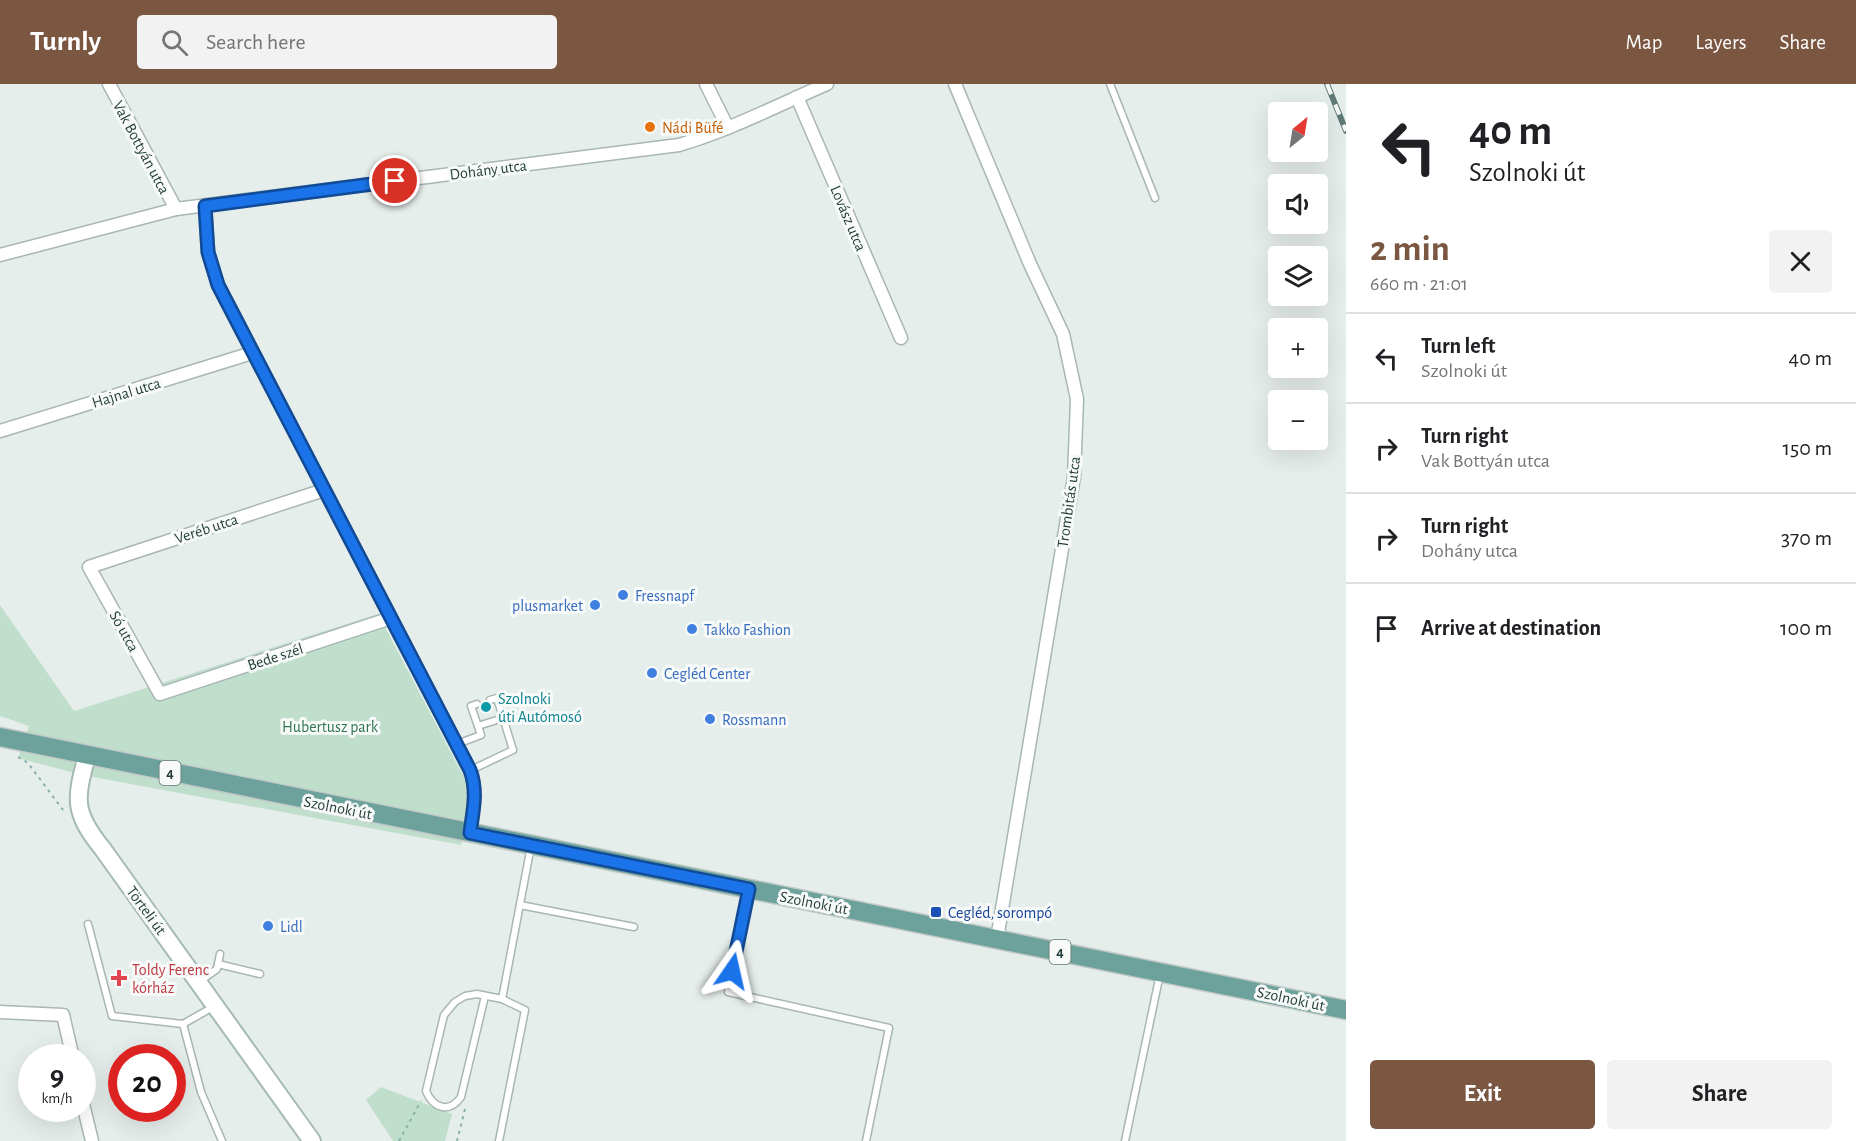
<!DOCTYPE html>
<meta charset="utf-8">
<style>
body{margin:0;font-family:"Alegreya Sans",sans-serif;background:#f2f2f2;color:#202124;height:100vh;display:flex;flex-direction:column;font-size:22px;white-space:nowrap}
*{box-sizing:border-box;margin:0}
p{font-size:20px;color:#757577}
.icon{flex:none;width:33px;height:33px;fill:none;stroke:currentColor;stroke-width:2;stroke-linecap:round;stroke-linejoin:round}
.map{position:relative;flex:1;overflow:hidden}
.side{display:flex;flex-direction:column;background:#fff;width:510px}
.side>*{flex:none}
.banner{background:#fff;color:#202124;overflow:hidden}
.needle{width:39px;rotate:30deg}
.buttons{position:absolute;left:1268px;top:18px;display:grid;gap:12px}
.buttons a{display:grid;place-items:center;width:60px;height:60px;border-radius:6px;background:#fff;box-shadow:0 6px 24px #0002;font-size:30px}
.speed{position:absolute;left:18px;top:960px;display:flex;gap:12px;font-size:30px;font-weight:700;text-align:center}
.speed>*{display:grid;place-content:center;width:78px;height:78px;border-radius:50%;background:#fff;box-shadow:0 6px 24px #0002;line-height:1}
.speed small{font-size:15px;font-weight:400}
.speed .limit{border:9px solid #d22;background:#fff;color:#111}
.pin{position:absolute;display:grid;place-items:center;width:51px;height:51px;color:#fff;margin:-26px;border:3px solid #fff;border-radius:50%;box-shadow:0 2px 6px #0007}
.me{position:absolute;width:66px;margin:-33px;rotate:11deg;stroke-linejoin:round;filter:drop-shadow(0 0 4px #0008)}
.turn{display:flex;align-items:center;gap:21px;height:126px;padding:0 24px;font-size:27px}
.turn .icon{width:78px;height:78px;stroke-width:2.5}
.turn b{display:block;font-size:42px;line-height:51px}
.round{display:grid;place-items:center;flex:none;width:63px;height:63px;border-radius:6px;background:#f2f2f2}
.head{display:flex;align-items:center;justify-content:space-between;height:102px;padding:0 24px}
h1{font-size:36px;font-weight:700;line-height:45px;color:#7b5742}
.cta{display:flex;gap:12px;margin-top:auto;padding:12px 24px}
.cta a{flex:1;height:69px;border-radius:6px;background:#7b5742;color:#fff;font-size:24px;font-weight:700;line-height:69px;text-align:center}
.cta a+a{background:#f2f2f2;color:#202124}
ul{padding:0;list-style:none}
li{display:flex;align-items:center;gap:18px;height:90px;padding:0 24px;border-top:2px solid #e0e0e0}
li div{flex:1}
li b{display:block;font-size:22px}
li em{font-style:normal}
header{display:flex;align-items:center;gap:36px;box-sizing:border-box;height:84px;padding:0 30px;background:#7b5742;color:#fff}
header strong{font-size:28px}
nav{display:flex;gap:33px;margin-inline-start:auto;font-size:21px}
.search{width:420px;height:54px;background:#f2f2f2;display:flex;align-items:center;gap:15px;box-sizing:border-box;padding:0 21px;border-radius:6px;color:#757577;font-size:22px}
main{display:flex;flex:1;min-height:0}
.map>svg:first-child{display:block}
.green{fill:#c0decc}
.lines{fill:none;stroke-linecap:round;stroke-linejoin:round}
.service-casing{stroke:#a8b6b4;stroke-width:9}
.minor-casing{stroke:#a8b6b4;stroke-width:15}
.secondary-casing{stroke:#a5b9b5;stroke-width:20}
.primary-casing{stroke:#c2cac8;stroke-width:21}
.path{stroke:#88b0a9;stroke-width:2;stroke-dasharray:3 4.5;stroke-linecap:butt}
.service{stroke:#fff;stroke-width:6}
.minor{stroke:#fff;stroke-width:12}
.secondary{stroke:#fff;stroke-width:16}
.primary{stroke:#6da19b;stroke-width:18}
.rail-casing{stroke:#607b77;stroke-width:6}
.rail{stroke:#f7faf9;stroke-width:4;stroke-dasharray:11;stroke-linecap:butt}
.route-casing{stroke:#114b97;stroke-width:15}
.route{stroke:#1a73e8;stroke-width:10}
.food-dot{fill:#e8710a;stroke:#f7faf9;stroke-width:2}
.shop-dot{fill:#3f7fe0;stroke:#f7faf9;stroke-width:2}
.culture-dot{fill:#0f9aa8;stroke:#f7faf9;stroke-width:2}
.transit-dot{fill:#1a4fb4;stroke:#f7faf9;stroke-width:2}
.health-dot{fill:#e0444e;stroke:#f7faf9;stroke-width:2}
.labels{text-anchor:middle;stroke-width:6;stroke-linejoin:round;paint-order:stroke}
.shield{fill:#f7faf9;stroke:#647875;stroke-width:1.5}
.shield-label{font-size:15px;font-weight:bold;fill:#25403c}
.food-label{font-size:16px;fill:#c56008;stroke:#f7faf9;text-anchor:start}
.street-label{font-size:16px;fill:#25403c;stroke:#f7faf9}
.shop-label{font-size:16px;fill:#366cbe;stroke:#f7faf9;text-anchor:start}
.culture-label{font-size:16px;fill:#0d838f;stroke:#f7faf9;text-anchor:start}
.park-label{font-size:16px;fill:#317555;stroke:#f7faf9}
.transit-label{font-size:16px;fill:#164399;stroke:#f7faf9;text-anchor:start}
.health-label{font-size:16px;fill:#be3a42;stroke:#f7faf9;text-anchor:start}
</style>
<header>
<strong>Turnly</strong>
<div class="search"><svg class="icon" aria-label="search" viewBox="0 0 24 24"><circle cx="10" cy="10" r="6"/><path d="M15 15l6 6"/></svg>Search here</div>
<nav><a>Map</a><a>Layers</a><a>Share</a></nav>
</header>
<main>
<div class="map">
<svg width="1346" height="1057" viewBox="0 0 1346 1057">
<rect width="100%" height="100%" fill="#e6eeec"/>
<!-- green -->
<g class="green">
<path d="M0,521L74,627L378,530L467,699V722L461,761L82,691L18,674L29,642L0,632Z"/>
<path d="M381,1003L452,1030L445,1057H393L366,1016Z"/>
</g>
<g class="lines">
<!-- service casing -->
<g class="service-casing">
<g id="service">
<path d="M1110,0L1155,114"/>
<path d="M478,642L503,634"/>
<path d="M457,660L481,651L471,622L477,620"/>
<path d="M471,686L513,666L497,614L490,616"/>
<path d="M749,806L728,908L889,944L866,1057"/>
<path d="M520,821L634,843"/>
<path d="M88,840L112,932L183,940L213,923"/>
<path d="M218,880L260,890"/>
<path d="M199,898L217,885L220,870"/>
<path d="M485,912L461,1013C449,1030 433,1024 426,1007L444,931L455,918L465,912L477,910L502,915L531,762"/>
<path d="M183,940L201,1008L222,1057"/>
<path d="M499,1057L525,926L502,915"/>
<path d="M1125,1057L1160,890"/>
</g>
</g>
<!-- minor casing -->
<g class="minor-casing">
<g id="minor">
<path d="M109,0L176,125"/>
<path d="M706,0L728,44"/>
<path d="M955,0L1030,180L1063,250L1077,315L1074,393L997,855"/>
<path d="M797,13L901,254"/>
<path d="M205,122L208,168L218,201L470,686C478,707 473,727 470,749"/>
<path d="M0,171L176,125L679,61C730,46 778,21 827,0"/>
<path d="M0,347L252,269"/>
<path d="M324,406L89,483L160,610L391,534"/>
<path d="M0,928L63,931L73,974"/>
<path d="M82,1016L92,1057"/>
</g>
</g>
<!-- secondary casing -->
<g class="secondary-casing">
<path id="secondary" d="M87,672C75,715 73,728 102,764L312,1057"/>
</g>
<!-- primary casing -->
<g class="primary-casing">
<path id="primary" d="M0,653L1346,926"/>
</g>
<!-- path -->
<g class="path">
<path d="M18,673L28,679L66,730"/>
<path d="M399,1057L421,1017"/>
<path d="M457,1057L466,1021"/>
</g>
<!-- service -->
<use href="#service" class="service"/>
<!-- minor -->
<use href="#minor" class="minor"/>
<!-- secondary -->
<use href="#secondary" class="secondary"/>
<!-- primary -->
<use href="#primary" class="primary"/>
<!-- rail casing -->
<g class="rail-casing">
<path id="rail" d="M1327,0L1346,47"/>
</g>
<!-- rail -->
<use href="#rail" class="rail"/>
</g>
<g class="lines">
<!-- route casing -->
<g class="route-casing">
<path id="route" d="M395,97L205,122L208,168L218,201L470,686C478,707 473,727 470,749L749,805L732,887"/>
</g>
<!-- route -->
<use href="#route" class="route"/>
</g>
<!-- markers -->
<circle class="food-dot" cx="650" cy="43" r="6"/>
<g class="shop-dot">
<circle cx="623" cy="511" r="6"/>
<circle cx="595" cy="521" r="6"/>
<circle cx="692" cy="545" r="6"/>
<circle cx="652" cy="589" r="6"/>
<circle cx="710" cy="635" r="6"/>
<circle cx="268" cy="842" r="6"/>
</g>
<circle class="culture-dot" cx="486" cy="623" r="6"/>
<rect class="transit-dot" x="930" y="822" width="12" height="12" rx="3"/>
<path class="health-dot" d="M116 885h6v6h6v6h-6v6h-6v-6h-6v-6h6z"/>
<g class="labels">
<!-- shield labels -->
<g class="shield">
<rect x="159.5" y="677" width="21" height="24" rx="4.5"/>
<rect x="1049.5" y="856" width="21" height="24" rx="4.5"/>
</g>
<g class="shield-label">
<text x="170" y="694">4</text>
<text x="1060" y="873">4</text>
</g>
<!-- food labels -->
<g class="food-label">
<text x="662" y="49">Nádi Büfé</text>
</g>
<!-- street labels -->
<g class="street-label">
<text transform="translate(142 63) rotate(62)" y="6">Vak Bottyán utca</text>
<text transform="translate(488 85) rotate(-7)" y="6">Dohány utca</text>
<text transform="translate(849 134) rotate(67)" y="6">Lovász utca</text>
<text transform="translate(126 308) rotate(-17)" y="6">Hajnal utca</text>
<text transform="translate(1068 418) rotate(-82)" y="6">Trombitás utca</text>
<text transform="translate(206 444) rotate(-18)" y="6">Veréb utca</text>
<text transform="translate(125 547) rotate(61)" y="6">Só utca</text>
<text transform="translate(275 572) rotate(-18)" y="6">Bede szél</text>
<text transform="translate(338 723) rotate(11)" y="6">Szolnoki út</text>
<text transform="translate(814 818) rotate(11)" y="6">Szolnoki út</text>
<text transform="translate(147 826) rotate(54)" y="6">Törteli út</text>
<text transform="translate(1291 914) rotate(12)" y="6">Szolnoki út</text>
</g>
<!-- shop labels -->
<g class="shop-label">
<text x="635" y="517">Fressnapf</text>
<text x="583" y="527" text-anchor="end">plusmarket</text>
<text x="704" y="551">Takko Fashion</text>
<text x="664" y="595">Cegléd Center</text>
<text x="722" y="641">Rossmann</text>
<text x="280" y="848">Lidl</text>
</g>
<!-- culture labels -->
<g class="culture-label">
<text x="498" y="620">Szolnoki<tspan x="498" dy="18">úti Autómosó</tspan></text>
</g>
<!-- park labels -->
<g class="park-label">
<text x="330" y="648">Hubertusz park</text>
</g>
<!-- transit labels -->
<g class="transit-label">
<text x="948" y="834">Cegléd, sorompó</text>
</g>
<!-- health labels -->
<g class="health-label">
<text x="132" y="891">Toldy Ferenc<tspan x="132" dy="18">kórház</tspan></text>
</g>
</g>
</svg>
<div class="buttons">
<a><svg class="needle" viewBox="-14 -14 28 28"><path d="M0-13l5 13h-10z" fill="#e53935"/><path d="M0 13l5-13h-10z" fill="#757577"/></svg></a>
<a><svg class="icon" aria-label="sound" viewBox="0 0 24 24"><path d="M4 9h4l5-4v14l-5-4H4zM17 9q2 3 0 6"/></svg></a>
<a><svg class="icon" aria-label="layers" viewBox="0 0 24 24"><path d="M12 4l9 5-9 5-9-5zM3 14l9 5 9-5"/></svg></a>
<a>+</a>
<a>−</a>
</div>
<div class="speed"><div>9<small>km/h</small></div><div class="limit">20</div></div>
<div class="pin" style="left:395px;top:97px;background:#d93025"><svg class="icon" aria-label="arrive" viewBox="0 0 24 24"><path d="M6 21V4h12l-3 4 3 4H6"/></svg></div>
<svg class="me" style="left:732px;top:887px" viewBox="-20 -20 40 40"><path d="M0-17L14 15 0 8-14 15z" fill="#1a73e8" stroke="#fff" stroke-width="4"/></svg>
</div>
<section class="side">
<div class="banner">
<div class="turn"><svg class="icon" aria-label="left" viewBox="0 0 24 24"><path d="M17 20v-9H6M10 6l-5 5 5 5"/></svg><div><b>40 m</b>Szolnoki út</div></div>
</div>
<div class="head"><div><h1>2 min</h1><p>660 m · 21:01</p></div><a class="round"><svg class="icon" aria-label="close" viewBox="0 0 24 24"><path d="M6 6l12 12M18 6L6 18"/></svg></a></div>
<ul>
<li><svg class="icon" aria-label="left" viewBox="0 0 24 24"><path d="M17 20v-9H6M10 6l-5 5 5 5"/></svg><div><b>Turn left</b><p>Szolnoki út</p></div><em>40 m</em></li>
<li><svg class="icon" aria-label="right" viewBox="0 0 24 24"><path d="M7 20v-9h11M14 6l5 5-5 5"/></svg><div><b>Turn right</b><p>Vak Bottyán utca</p></div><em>150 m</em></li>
<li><svg class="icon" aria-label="right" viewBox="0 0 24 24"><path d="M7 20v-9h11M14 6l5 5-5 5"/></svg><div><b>Turn right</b><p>Dohány utca</p></div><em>370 m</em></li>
<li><svg class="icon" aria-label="arrive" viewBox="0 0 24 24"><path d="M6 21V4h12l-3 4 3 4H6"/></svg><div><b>Arrive at destination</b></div><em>100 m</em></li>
</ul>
<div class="cta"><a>Exit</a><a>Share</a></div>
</section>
</main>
